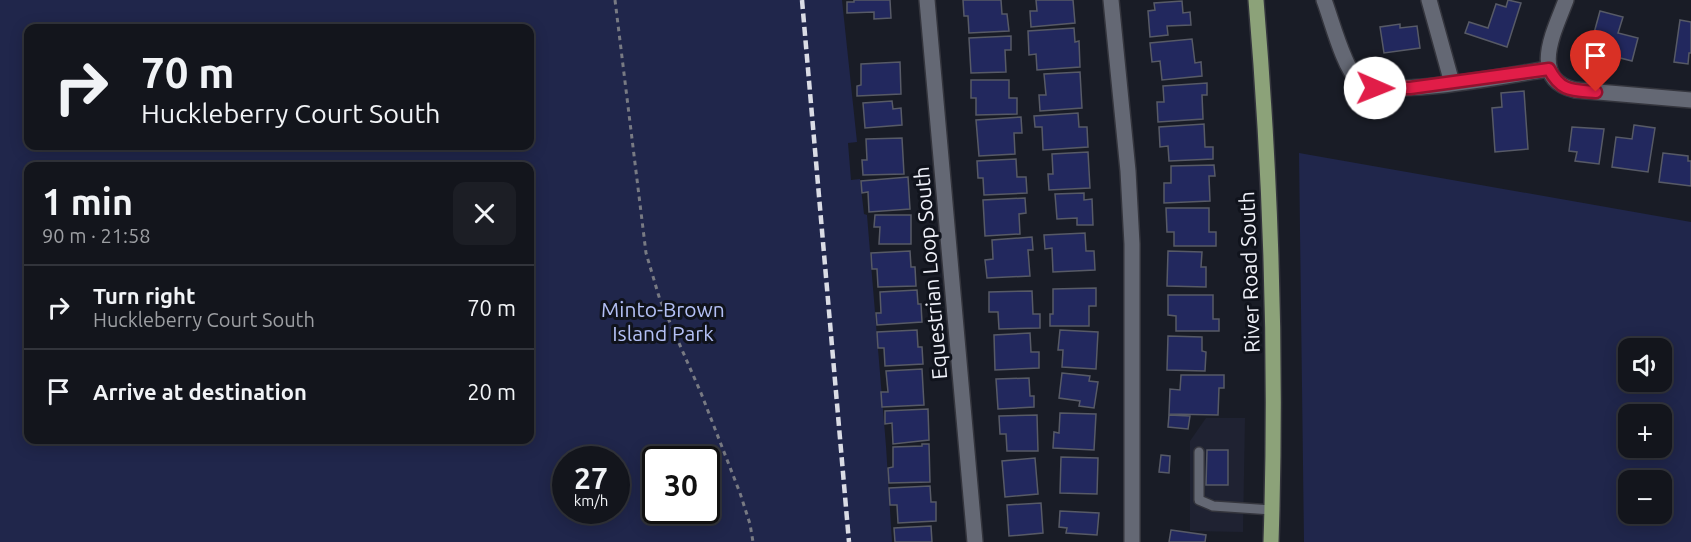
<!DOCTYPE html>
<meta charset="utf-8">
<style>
body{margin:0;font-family:Ubuntu,sans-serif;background:#1c1e25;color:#f1f3f6;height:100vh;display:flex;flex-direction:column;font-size:22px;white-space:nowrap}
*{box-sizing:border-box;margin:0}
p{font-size:20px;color:#9d9fa3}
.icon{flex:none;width:33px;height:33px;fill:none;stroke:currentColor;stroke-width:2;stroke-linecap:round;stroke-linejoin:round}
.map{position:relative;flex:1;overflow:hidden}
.panel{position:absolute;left:24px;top:162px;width:510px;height:282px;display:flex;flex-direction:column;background:#13151c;border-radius:12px;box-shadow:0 3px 15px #0003,0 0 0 2px #32343b}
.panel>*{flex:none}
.banner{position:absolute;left:24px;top:24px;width:510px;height:126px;border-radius:12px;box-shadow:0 3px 15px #0003,0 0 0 2px #32343b;background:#13151c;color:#f1f3f6;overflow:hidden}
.fabs{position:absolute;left:1618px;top:338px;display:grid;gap:12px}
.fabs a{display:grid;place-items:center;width:54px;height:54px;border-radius:12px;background:#13151c;box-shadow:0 3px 15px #0003,0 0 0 2px #32343b;font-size:30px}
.speed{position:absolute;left:552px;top:446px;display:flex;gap:12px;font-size:30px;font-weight:700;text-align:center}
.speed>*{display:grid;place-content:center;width:78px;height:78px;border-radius:50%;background:#13151c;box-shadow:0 3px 15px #0003,0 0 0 2px #32343b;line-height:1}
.speed small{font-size:15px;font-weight:400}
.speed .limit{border:3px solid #111;border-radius:9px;background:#fff;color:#111}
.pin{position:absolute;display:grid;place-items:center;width:51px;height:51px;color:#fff;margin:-62px -26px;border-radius:50% 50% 50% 0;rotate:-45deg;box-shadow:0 0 6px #0007}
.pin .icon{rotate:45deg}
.me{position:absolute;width:66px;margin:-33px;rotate:91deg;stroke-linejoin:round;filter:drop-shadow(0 0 4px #0008)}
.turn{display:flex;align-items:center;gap:21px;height:126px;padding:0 18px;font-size:27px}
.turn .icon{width:78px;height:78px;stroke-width:2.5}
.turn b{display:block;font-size:42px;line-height:51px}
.round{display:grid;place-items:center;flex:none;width:63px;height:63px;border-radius:12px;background:#1c1e25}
.overview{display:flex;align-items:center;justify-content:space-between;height:102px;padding:0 18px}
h1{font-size:36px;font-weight:700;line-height:45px}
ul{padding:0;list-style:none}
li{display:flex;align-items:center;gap:18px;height:84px;padding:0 18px;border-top:2px solid #32343b}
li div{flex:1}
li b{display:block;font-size:22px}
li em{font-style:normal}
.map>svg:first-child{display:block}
.built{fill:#1f2232}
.green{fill:#20264b;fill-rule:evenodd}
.building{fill:#22285e;stroke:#575a66;stroke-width:1.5}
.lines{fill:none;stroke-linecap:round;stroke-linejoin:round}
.lane-casing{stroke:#34353d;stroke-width:12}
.street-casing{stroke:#34353d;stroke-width:18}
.primary-casing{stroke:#34353d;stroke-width:18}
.path{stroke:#787a83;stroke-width:3;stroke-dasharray:4.5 4.5;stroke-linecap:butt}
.lane{stroke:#646874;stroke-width:9}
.street{stroke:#646874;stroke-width:15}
.primary{stroke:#8ca279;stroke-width:15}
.rail{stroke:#dadce5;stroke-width:4.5;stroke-dasharray:9 4.5;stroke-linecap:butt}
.route-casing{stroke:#92132f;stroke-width:15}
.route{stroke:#e11d48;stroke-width:10}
.labels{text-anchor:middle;stroke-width:6;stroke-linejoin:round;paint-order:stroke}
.street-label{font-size:21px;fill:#f0f2fa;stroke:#10131c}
.park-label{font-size:21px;fill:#b4c0f5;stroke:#10131c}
</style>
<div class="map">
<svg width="1691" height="542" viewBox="0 0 1691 542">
<rect width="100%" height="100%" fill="#191c26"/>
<!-- built -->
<path class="built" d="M1206,418H1245L1243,532L1190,531V441Z"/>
<!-- green -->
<g class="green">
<path d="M0,0H842L857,142L848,143L851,180L860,179L864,214L867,215L886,446L892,542H0ZM28,28H530V146H28ZM28,166H530V440H28ZM566,459H616V510H566ZM656,459H706V510H656Z"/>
<path d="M1299,153L1691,222V542H1304ZM1629,348H1662V381H1629ZM1629,414H1662V447H1629ZM1629,480H1662V513H1629Z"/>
</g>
<!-- building -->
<g class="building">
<path d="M854,0H890L891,18L874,19V12L847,13V2H854Z"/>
<path d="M963,0H1001L1002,14H1007L1009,31L969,33L968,16H964Z"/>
<path d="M1036,0H1073L1075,23L1031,27L1030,11H1037Z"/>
<path d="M1508,0L1521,3L1507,47L1465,33L1469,22L1488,28L1496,4L1506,7Z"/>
<path d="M1182,1L1183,13L1190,12L1191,25L1167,26L1168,35L1150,37L1148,11L1155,10L1154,3Z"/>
<path d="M1600,11L1623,17L1618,33L1638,38L1632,61L1593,51L1595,45L1591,44Z"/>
<path d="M1680,20L1691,22V53H1689L1688,64L1674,62Z"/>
<path d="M1400,24V28L1417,26L1420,48L1384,53L1380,27Z"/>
<path d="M1074,28L1075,42L1079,41L1080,67L1037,70L1036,54L1029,55L1028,31Z"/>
<path d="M1011,36V50H1005L1006,72L971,73L969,38Z"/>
<path d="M1192,39L1195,63L1201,62L1202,76L1162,80L1160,61L1152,62L1150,43Z"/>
<path d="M900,62L901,94L857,96V86L861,85V64Z"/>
<path d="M1080,72L1082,108L1040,111L1039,95H1046L1044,74Z"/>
<path d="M971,80H1009V98H1017V114L976,115V98H971Z"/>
<path d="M1207,83V95H1202L1203,119L1158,122L1157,102H1164L1163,86Z"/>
<path d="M1524,91L1528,149L1495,152L1492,108L1502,107L1501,93Z"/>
<path d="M892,101L893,109L901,108L902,125L865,128L863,103Z"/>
<path d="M1078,113L1079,127H1087L1088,147L1043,150L1042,127H1035L1034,116Z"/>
<path d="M1021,117L1022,133H1014L1015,154L979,156L976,120Z"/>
<path d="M1204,124L1205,147H1213V159L1169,161L1168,146L1160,147L1159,127Z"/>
<path d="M1634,125L1655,128L1648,172L1612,167L1616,137L1632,139Z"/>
<path d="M1572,127L1604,129L1599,164L1575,161L1577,152L1569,151Z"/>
<path d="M902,138L904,174L863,175L862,160H867L866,139Z"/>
<path d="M1088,152L1090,188L1049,190L1048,174H1053L1052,154Z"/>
<path d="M1663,153L1688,156V161H1691V186L1659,182Z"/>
<path d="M1016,159L1017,177H1026L1027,193L984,195L983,178H978L977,161Z"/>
<path d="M1214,165L1215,176H1209L1210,201L1164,203V183H1171V166Z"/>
<path d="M908,177L910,209L869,212L868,192L862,193L861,181Z"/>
<path d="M1084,193V200L1092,199L1093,225H1077V218L1057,219L1055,194Z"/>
<path d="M1025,198L1026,213L1019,214L1020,234L985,236L983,200Z"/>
<path d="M1166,208H1209V232H1216V246H1174V232H1167Z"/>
<path d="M875,215H911V244H879L880,227H874Z"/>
<path d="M1085,233L1086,251H1094L1095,270L1053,272L1052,248L1045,249L1044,235Z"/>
<path d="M1032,237L1033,250H1028L1030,276L987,278L985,260L993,259L992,240Z"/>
<path d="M910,251L911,267H915L916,286L878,287L877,269H872L871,253Z"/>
<path d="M1168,251L1202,252L1201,267H1206V287L1167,286Z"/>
<path d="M1096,288V306H1089V326H1050V314H1053V289Z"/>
<path d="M917,290L918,304H921L922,322L877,325L876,313H881L880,292Z"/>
<path d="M1032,291L1033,314H1040V328L999,329L998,312H989V292Z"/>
<path d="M1168,295H1213V319H1219V331H1176V316L1168,315Z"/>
<path d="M917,330L918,347H922L923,364L885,366L884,348H878L877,332Z"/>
<path d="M1060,330L1098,332L1096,369L1062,367L1063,350H1058Z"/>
<path d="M1030,333L1031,352H1039V368L995,370L994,335Z"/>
<path d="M1168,336L1202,337V351L1206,352L1205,371L1167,370Z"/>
<path d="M922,369L924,405L882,407L881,392H888L886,371Z"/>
<path d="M1062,373L1090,376L1089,381L1098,382L1094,408L1079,406L1080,401L1059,398Z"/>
<path d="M1181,375H1224V388H1219L1218,415L1169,414L1170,389L1180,390Z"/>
<path d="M1029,378L1030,396H1034V407L998,409L996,379Z"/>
<path d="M928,409L929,440L893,444L892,423L885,424V411Z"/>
<path d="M1060,413L1096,414L1094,450L1053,448L1054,432L1059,433Z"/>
<path d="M1037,415L1038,451H1007L1006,434H1000L999,416Z"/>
<path d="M1169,415L1190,416L1188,429L1168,427Z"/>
<path d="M922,444H929L930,482L889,483L888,468L893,467V447L922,446Z"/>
<path d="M1207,450H1228V485H1206Z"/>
<path d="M1161,455L1170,456L1169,473L1159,472Z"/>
<path d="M1061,457L1098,458L1097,494L1060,493Z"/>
<path d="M1035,458L1038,494L1005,497L1002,461Z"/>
<path d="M930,486L931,502H936V521L898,523L897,505H890L889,488Z"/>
<path d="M1041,503L1043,533L1009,536L1007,505Z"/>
<path d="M1060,511L1099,513L1097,535L1066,533L1067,528L1059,527Z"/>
<path d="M931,526L932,542H895L894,528Z"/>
<path d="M1171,530L1206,535L1205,542H1169Z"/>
</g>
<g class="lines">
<!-- lane casing -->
<g class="lane-casing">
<path id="lane" d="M1199,452V500L1213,506L1272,510"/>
</g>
<!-- street casing -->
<g class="street-casing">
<g id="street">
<path d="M927,0L975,542"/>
<path d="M1111,0L1128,171L1132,244V542"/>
<path d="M1324,0C1331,18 1344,69 1358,80C1383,101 1513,74 1549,69"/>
<path d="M1429,0L1452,83"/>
<path d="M1566,0C1555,30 1528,79 1575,90L1691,100"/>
</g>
</g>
<!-- primary casing -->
<g class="primary-casing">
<path id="primary" d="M1256,0C1271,180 1277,361 1271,542"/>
</g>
<!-- path -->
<path class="path" d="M615,0L646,253L660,300L701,393L740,493L750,524L753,542"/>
<!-- lane -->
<use href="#lane" class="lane"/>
<!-- street -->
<use href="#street" class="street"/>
<!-- primary -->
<use href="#primary" class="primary"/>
<!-- rail -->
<path class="rail" d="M802,0L849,542"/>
</g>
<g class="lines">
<!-- route casing -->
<g class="route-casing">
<path id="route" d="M1375,88H1410L1549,69C1561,92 1572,90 1596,92"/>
</g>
<!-- route -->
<use href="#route" class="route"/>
</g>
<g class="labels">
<!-- street labels -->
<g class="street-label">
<text transform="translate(1250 272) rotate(-92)" y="7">River Road South</text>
<text transform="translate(931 273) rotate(-95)" y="7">Equestrian Loop South</text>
</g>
<!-- park labels -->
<g class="park-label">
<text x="663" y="317">Minto-Brown<tspan x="663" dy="24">Island Park</tspan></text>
</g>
</g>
</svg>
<div class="fabs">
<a><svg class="icon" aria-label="sound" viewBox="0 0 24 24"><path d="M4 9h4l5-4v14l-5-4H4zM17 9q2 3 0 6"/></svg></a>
<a>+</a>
<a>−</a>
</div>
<div class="speed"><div>27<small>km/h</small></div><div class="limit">30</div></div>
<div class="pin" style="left:1596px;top:92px;background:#d93025"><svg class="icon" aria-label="arrive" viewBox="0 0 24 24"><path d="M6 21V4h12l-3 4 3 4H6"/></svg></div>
<svg class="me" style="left:1375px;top:88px" viewBox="-20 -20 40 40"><circle r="19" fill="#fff"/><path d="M0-13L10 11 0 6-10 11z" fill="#e11d48"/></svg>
<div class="banner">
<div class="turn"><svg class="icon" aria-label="right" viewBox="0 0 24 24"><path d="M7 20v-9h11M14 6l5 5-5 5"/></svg><div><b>70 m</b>Huckleberry Court South</div></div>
</div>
<section class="panel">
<div class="overview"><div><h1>1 min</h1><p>90 m · 21:58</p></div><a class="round"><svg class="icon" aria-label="close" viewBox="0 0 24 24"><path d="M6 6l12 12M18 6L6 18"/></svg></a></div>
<ul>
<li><svg class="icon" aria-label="right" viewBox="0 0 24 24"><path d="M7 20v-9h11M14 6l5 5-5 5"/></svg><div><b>Turn right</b><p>Huckleberry Court South</p></div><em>70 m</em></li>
<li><svg class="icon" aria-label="arrive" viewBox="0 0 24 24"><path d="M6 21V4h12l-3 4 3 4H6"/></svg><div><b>Arrive at destination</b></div><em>20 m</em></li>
</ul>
</section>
</div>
